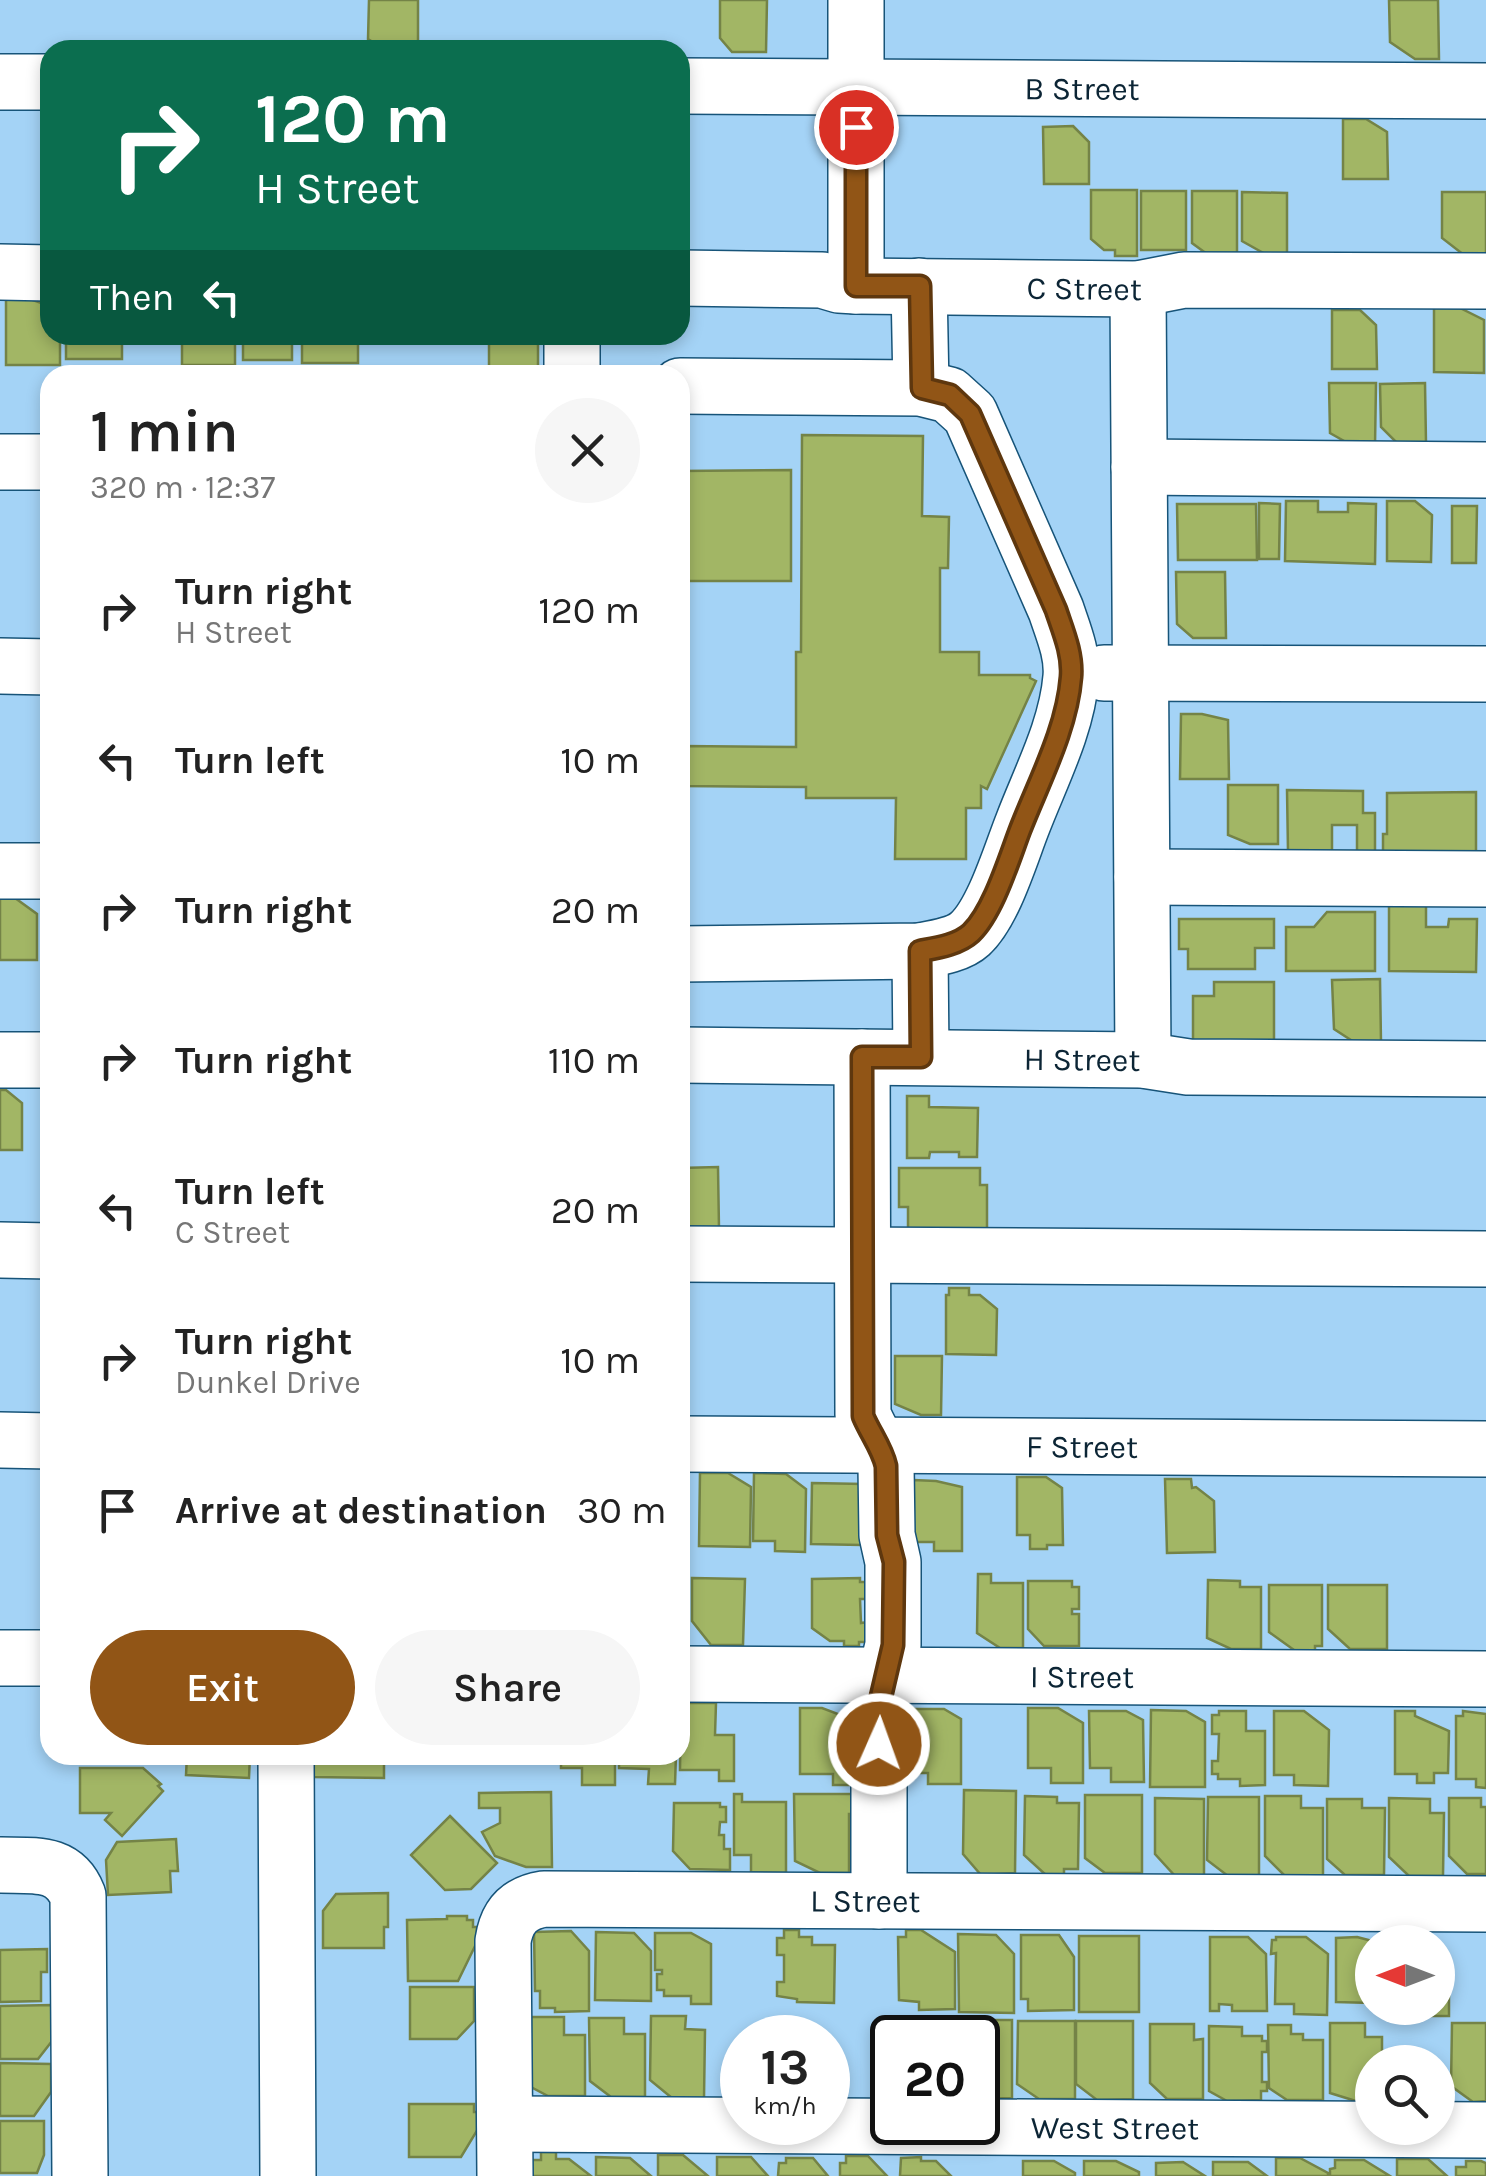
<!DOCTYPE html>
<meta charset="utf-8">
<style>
body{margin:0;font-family:Karla,sans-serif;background:#f6f6f6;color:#222;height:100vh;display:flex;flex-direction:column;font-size:38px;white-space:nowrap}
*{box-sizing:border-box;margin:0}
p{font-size:32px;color:#767676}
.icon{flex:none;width:55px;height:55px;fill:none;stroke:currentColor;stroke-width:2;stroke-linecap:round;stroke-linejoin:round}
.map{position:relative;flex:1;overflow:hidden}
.drawer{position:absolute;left:40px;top:365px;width:650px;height:1400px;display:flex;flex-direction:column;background:#fff;border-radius:30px;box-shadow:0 5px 15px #0003}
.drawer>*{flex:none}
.top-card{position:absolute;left:40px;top:40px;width:650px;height:305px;border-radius:30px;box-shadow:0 5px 15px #0003;background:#0b6e4f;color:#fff;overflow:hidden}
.needle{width:65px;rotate:270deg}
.buttons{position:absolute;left:1355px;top:1925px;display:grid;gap:20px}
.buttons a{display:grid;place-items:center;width:100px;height:100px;border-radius:50%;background:#fff;box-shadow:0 5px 15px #0003;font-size:50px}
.speed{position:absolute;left:720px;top:2015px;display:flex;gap:20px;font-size:50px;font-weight:700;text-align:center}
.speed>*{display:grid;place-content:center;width:130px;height:130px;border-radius:50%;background:#fff;box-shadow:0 5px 15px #0003;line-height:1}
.speed small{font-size:25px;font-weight:400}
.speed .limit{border:5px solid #111;border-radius:15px;background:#fff;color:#111}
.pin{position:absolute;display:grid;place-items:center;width:85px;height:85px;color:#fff;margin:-42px;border:5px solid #fff;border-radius:50%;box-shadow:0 2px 10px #0007}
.me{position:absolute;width:110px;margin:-55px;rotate:2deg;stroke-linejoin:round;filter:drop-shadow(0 0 8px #0008)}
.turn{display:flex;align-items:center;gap:35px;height:210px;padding:0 50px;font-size:45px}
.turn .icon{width:130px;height:130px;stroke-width:2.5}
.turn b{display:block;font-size:70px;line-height:85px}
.then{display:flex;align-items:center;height:95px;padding:0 50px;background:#0003;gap:20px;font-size:38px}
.round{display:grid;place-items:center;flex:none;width:105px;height:105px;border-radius:52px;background:#f6f6f6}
.summary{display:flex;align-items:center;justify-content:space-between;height:170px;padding:0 50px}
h1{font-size:60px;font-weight:600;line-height:75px}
.primary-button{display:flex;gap:20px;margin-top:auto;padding:20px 50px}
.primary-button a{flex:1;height:115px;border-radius:60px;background:#915516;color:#fff;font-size:40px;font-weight:600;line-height:115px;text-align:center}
.primary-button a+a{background:#f6f6f6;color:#222}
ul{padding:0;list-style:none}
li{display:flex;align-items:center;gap:30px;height:150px;padding:0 50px}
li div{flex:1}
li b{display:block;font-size:38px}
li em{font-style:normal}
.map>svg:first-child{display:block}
.building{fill:#a2b665;stroke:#748347;stroke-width:2.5}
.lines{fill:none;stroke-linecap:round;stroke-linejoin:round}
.minor-casing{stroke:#175479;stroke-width:58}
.minor{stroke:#fff;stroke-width:55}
.route-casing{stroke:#5e370e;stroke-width:25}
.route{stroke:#915516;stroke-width:18}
.labels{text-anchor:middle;stroke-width:8;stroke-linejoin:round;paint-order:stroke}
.street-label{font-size:32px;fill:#0c2535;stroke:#a4d3f6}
</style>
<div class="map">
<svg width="1486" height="2176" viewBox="0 0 1486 2176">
<rect width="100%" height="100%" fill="#a4d3f6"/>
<!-- building -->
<g class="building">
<path d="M369,0H418V50L384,49L368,39Z"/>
<path d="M720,0H767L766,52H732L720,38Z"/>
<path d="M1389,0H1438L1439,59H1415L1390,42Z"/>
<path d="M1343,119H1366L1387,132L1388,179H1343Z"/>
<path d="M1073,126L1089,142V184H1044L1043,127Z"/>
<path d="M1091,190H1137V256H1115V250H1104L1091,239Z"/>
<rect x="1141" y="191" width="45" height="59"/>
<path d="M1192,191H1237V254H1207L1192,243Z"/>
<path d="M1242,192L1287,193V255H1267L1242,241Z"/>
<path d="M1442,192H1486V255H1464L1442,238Z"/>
<path d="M6,298H27L50,306V335H60V365H6Z"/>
<path d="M1434,307H1458L1484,320V373L1434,372Z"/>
<path d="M1332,310H1360L1376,325L1377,369H1332Z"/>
<rect x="66" y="335" width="56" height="24"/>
<rect x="182" y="335" width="53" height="30"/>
<rect x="243" y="335" width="49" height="25"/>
<rect x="302" y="335" width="56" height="28"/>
<path d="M489,335H538V369L513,368V373H489Z"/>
<path d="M1329,383H1376L1375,446H1353L1330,433Z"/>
<path d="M1425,383L1426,443L1398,444L1381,427L1380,384Z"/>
<path d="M802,435L923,436L922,516L949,517L948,568H940V652H979V675H1030V678L1036,681L987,789L981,786V808H966V859H895L896,798H806V787L683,786V746L796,747V652H801Z"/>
<path d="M791,470V581H685V590H680V471Z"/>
<path d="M1286,501H1318V512H1348V503L1376,504L1375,564L1285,561Z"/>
<path d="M1387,501H1415L1432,515L1431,562L1387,561Z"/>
<path d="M1259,503L1280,504L1279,559H1259Z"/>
<path d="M1177,504H1256L1257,560H1178Z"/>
<path d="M1452,506H1477L1476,563H1452Z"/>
<path d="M1176,572H1225L1226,638H1193L1177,624Z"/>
<path d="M1181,714H1202L1228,720L1229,779H1180Z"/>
<path d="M1228,785H1278V844H1250L1228,835Z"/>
<path d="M1287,790L1363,791V813H1375V853H1357V825H1332V851H1288Z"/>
<path d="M1476,792V856L1383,857V834H1387V793Z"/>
<path d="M0,898H15L37,914V960H0Z"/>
<path d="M1389,905H1426V927H1448L1449,919H1477L1476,972L1389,971Z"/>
<path d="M1327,912H1375V971H1286V927H1314Z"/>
<path d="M1179,919H1274V948H1255V969H1188V949H1179Z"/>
<path d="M1380,979L1381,1042H1354L1334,1029L1332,980Z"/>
<path d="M1214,982H1274V1041H1193V996H1214Z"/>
<path d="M0,1090H6L22,1103V1150H0Z"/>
<path d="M907,1096H929V1107L978,1108L977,1157H959V1152H930L929,1158H907Z"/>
<path d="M718,1167L719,1229L696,1230L680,1225V1168Z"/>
<path d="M899,1168H980V1185H987V1229L908,1228V1207H899Z"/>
<path d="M949,1288H969V1295H980L997,1309L996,1355L946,1354V1295H949Z"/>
<path d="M895,1356H942L941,1415H921L895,1404Z"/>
<path d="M700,1473H728L751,1487L750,1547L699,1546Z"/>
<path d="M754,1473L786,1474L806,1489L805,1552L775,1551V1541H753Z"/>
<path d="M1017,1477H1046L1062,1488L1063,1545H1047V1549H1030V1535H1017Z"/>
<path d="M1165,1479H1191L1192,1488L1196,1487L1214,1501L1215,1552L1167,1553Z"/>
<path d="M913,1480L936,1481L962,1487V1551H934V1542H912Z"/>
<path d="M812,1483L863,1484L861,1545L811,1544Z"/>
<path d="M978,1574H991V1583H1023V1648H1000L977,1633Z"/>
<path d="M692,1578L745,1579L743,1645H711L692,1621Z"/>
<path d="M860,1578V1582H868V1599H860L861,1623L868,1622V1642H859V1646H844V1641H830L812,1628V1579Z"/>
<path d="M1208,1580L1240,1581V1587H1261V1649H1231L1207,1638Z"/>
<path d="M1028,1581H1072V1587H1079V1609H1072V1614H1079V1646H1044L1028,1629Z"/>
<path d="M1269,1585H1322V1646H1315V1655H1301L1269,1632Z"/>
<path d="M1328,1585H1387V1649H1350L1328,1629Z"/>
<path d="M681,1703H716L715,1735H734V1781H719V1770H680Z"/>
<path d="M800,1708H822L846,1717V1720H853V1785H833V1774H800Z"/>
<path d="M1028,1708H1058L1083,1723V1783H1051V1768H1028Z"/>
<path d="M907,1709H944L961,1719V1784H928V1773H907Z"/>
<path d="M1151,1710L1186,1711L1205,1722V1787H1150Z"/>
<path d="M1089,1711H1126L1143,1720L1144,1782H1111V1768H1090Z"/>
<path d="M1219,1711H1246V1731H1265V1785L1240,1786V1779H1218V1774H1212V1761H1218L1219,1734H1212V1715H1219Z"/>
<path d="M1274,1711H1304L1329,1730L1328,1786L1294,1785V1775H1274Z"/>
<path d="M1395,1711H1415V1716L1449,1731L1448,1773H1434V1783H1417V1774H1395Z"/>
<path d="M1463,1711L1486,1714V1788L1476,1787V1779H1456V1716H1463Z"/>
<path d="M187,1755H250L249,1778L186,1775Z"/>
<path d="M313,1755H439H384V1778L313,1777Z"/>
<path d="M561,1755H615V1785H582V1768H561Z"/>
<path d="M619,1755H676L675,1784H648L649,1769L619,1768Z"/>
<path d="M80,1768H143L161,1784L158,1786L163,1791L122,1836L105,1820L111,1813H80Z"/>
<path d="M964,1790L1016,1791L1015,1873L981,1875L963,1854Z"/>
<path d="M551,1792L552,1867H526L495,1856L482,1832L500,1823V1808H479V1793Z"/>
<path d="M734,1794H742V1802H786V1873L751,1872V1855H734Z"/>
<path d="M794,1794H853V1814H849V1873H820L795,1861Z"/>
<path d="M1085,1795H1142V1873H1105L1085,1858Z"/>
<path d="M1025,1796L1057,1797V1803H1079L1078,1869H1064V1877L1047,1876L1024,1855Z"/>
<path d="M1265,1796H1301V1808H1323V1876H1285L1265,1856Z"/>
<path d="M1208,1797H1259V1877L1228,1876L1207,1860Z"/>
<path d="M1155,1798L1204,1799V1877H1176L1155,1854Z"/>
<path d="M1389,1798L1430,1799V1813H1444L1443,1876H1409L1389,1857Z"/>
<path d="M1449,1798H1481V1807H1486V1874H1467L1449,1856Z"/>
<path d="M1327,1799H1362V1808H1385L1384,1875H1345L1327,1859Z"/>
<path d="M674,1803H720V1807H726V1822H720L719,1835H724V1849H730V1870L690,1869L673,1851Z"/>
<path d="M450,1816L497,1863L471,1889L445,1890L411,1855Z"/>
<path d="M176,1839L178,1871H170L171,1892L108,1895L106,1860L117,1842Z"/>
<path d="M388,1893V1927H384V1948H323V1911L336,1894Z"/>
<path d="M447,1916H467V1920H473V1927H477V1942L458,1981H408L407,1920L447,1919Z"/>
<path d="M784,1930H799V1937H812V1945H835L834,2003L797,2002V1999L777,1996V1982H784V1955H777V1938H784Z"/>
<path d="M906,1930H921L955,1952V2009L919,2010V2002L899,2000L898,1937H906Z"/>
<path d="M571,1931L589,1951V2011L555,2012V2008H540V1991H535L534,1932Z"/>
<path d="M596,1932L634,1933L651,1951V2001L595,2000Z"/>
<path d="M655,1933H691L711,1944V2004H691V1996H664V1990H657V1974H662V1970H655Z"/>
<path d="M958,1934L996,1935L1014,1954V2013L959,2012Z"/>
<path d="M1021,1935H1059L1074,1957V2010L1028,2011V1999H1021Z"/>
<rect x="1079" y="1936" width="60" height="76"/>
<path d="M1210,1937H1248L1266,1954L1267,2011H1232V2005L1219,2004V2011H1210Z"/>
<path d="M1276,1937H1306L1328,1954L1327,2015L1294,2014V2004H1275L1276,1953L1271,1954L1272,1940H1276Z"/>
<path d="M1357,1937L1376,1942H1372V2003L1336,2002V1938Z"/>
<path d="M1438,1945L1449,1957V2016H1429V2008H1438Z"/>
<path d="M47,1949V1972H41V2001L0,2002V1950Z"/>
<path d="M410,1987H474V2021L457,2039H410Z"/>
<path d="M52,2005V2041L38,2059H0V2006Z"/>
<path d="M651,2016H686L685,2029L705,2030L704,2099L672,2098L650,2080Z"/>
<path d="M531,2017H564V2035H585V2096H548L531,2087Z"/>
<path d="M589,2018H624V2034H645V2097H611L590,2081Z"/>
<path d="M955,2020H1012V2098L978,2099V2038H955Z"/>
<path d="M773,2021H788V2031L820,2030V2033H826V2038H773Z"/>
<path d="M1018,2021H1075V2099H1039L1017,2084Z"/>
<path d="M1076,2021H1133V2099L1097,2100L1076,2084Z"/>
<path d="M1330,2023H1365V2037H1382V2062H1372V2102H1359L1330,2093Z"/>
<path d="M1452,2023H1486V2101L1473,2102L1451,2086Z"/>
<path d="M1150,2024H1194V2040L1203,2039V2099H1167L1150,2083Z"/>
<path d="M1268,2025H1291V2034H1303V2040H1323V2100H1287L1269,2088Z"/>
<path d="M1209,2026L1242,2027V2036H1262V2041H1267V2052H1262V2082H1267V2091H1261V2100L1227,2101L1209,2091Z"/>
<path d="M0,2063L51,2064V2092L34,2116H0Z"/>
<path d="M409,2104H474V2112H481V2124L461,2157H409Z"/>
<path d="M0,2121H44V2155L37,2173H0Z"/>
<path d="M541,2152H556V2159H569L591,2176H532V2160H541Z"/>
<path d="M658,2155H683L708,2176H658Z"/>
<path d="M846,2156H868L887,2176H840V2163H846Z"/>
<path d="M596,2157L630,2158L651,2176H596Z"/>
<path d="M717,2157H751L768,2176H717Z"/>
<path d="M921,2157V2161H936L951,2176H900L901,2158Z"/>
<path d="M786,2158H813L828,2176H778L779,2163H786Z"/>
<path d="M1276,2158H1300L1328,2173V2176H1276Z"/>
<path d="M1397,2159H1428L1447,2176H1397Z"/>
<path d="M1335,2160H1364L1390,2176H1330V2169L1335,2168Z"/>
<path d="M1023,2161H1054L1075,2173V2176H1023Z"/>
<path d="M1084,2161H1116L1139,2172V2176H1084Z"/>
<path d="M1466,2161H1481L1486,2163V2176H1456V2167H1466Z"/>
<path d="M1183,2162L1205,2176H1156V2163Z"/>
<path d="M1213,2162H1248L1267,2176H1213Z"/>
</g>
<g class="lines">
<!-- minor casing -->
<g class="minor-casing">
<g id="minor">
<path d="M0,82H50"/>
<path id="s1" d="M680,86L1486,91"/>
<path d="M0,272L50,273"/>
<path id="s2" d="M680,278L822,280L839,285L856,286L1138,289L1184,280L1486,281"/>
<path d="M856,286V0"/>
<path d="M919,286L921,388"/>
<path d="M1138,289L1143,1060"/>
<path d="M572,335V375"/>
<path d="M680,386L921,388L949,395L970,414L1056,610C1063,631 1073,654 1071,677C1067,727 1041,776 1023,823C1011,853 994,912 970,934C958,945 936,948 920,951L680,954"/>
<path d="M0,462H50"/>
<path d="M1139,467L1486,470"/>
<path d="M0,666L50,667"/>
<path d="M1104,673L1486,674"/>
<path d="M0,871H50"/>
<path d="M1142,877L1486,879"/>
<path d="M920,951L921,1057"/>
<path id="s3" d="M680,1055L1143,1060L1188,1067L1486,1069"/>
<path d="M862,1057L863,1415C870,1433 882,1448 886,1466L887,1535L893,1562V1645L879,1705V1901"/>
<path d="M0,1060H50"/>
<path d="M0,1250L50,1251"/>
<path d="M680,1254L1486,1259"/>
<path d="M0,1440L50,1441"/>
<path id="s4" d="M680,1444L1486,1449"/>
<path d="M0,1658H50"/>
<path id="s5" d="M680,1674L1486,1679"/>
<path d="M286,1755L288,2176"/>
<path d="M0,1865C33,1866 64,1860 78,1896L80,2176"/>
<path id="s6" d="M505,2124L1486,2130"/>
<path id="s7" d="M505,2176L503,1941C507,1916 519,1903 544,1899L1486,1904"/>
</g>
</g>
<!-- minor -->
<use href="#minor" class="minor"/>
</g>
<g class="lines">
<!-- route casing -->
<g class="route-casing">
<path id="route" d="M856,127V286H920L922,388L950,395L970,414L1056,610C1063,631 1073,654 1071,677C1067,729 1039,781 1020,830C1009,859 993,912 971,933C958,945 936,948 920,951L921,1057H862L863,1416C870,1433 882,1448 886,1466L887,1535L894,1562L893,1645L879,1705V1744"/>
</g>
<!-- route -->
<use href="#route" class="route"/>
</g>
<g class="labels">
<!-- street labels -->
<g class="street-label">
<text dy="11" stroke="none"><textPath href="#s1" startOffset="402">B Street</textPath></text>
<text dy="11" stroke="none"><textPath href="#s2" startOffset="405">C Street</textPath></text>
<text dy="11" stroke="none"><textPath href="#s3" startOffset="402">H Street</textPath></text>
<text dy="11" stroke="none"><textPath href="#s4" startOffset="402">F Street</textPath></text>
<text dy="11" stroke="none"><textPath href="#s5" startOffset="402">I Street</textPath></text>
<text dy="11" stroke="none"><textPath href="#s7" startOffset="620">L Street</textPath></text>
<text dy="11" stroke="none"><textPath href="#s6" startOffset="610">West Street</textPath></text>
</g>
</g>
</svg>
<div class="buttons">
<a><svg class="needle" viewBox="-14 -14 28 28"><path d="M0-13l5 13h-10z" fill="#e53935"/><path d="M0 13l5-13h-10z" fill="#767676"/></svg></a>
<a><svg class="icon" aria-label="search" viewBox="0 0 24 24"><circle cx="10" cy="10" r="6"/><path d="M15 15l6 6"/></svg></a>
</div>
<div class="speed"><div>13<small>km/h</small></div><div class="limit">20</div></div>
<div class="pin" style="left:856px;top:127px;background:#d93025"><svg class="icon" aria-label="arrive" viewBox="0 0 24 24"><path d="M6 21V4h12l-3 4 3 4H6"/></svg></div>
<svg class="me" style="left:879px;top:1744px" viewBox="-20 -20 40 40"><circle r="17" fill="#915516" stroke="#fff" stroke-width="3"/><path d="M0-11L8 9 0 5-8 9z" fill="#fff"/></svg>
<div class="top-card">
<div class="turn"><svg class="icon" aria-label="right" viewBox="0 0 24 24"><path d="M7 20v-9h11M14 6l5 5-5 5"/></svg><div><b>120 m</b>H Street</div></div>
<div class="then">Then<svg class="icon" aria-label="left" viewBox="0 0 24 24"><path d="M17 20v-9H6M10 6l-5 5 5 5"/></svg></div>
</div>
<section class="drawer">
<div class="summary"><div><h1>1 min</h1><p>320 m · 12:37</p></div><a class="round"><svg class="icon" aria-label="close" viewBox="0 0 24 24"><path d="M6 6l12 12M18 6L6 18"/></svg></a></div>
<ul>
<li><svg class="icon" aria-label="right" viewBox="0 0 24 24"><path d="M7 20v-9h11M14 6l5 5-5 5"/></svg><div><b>Turn right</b><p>H Street</p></div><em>120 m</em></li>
<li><svg class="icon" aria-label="left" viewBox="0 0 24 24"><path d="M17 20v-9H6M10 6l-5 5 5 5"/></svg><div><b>Turn left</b></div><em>10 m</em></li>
<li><svg class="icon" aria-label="right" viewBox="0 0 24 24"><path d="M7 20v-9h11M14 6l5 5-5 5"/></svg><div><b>Turn right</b></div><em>20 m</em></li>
<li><svg class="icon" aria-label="right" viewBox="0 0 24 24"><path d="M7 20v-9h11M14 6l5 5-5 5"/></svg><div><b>Turn right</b></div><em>110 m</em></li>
<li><svg class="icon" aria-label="left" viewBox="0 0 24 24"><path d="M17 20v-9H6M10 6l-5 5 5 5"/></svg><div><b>Turn left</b><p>C Street</p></div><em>20 m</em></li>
<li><svg class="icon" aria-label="right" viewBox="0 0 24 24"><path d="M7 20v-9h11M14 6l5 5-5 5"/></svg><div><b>Turn right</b><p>Dunkel Drive</p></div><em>10 m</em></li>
<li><svg class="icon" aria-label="arrive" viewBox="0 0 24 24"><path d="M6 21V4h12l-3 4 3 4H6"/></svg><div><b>Arrive at destination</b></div><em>30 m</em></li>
</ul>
<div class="primary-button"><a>Exit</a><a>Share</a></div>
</section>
</div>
